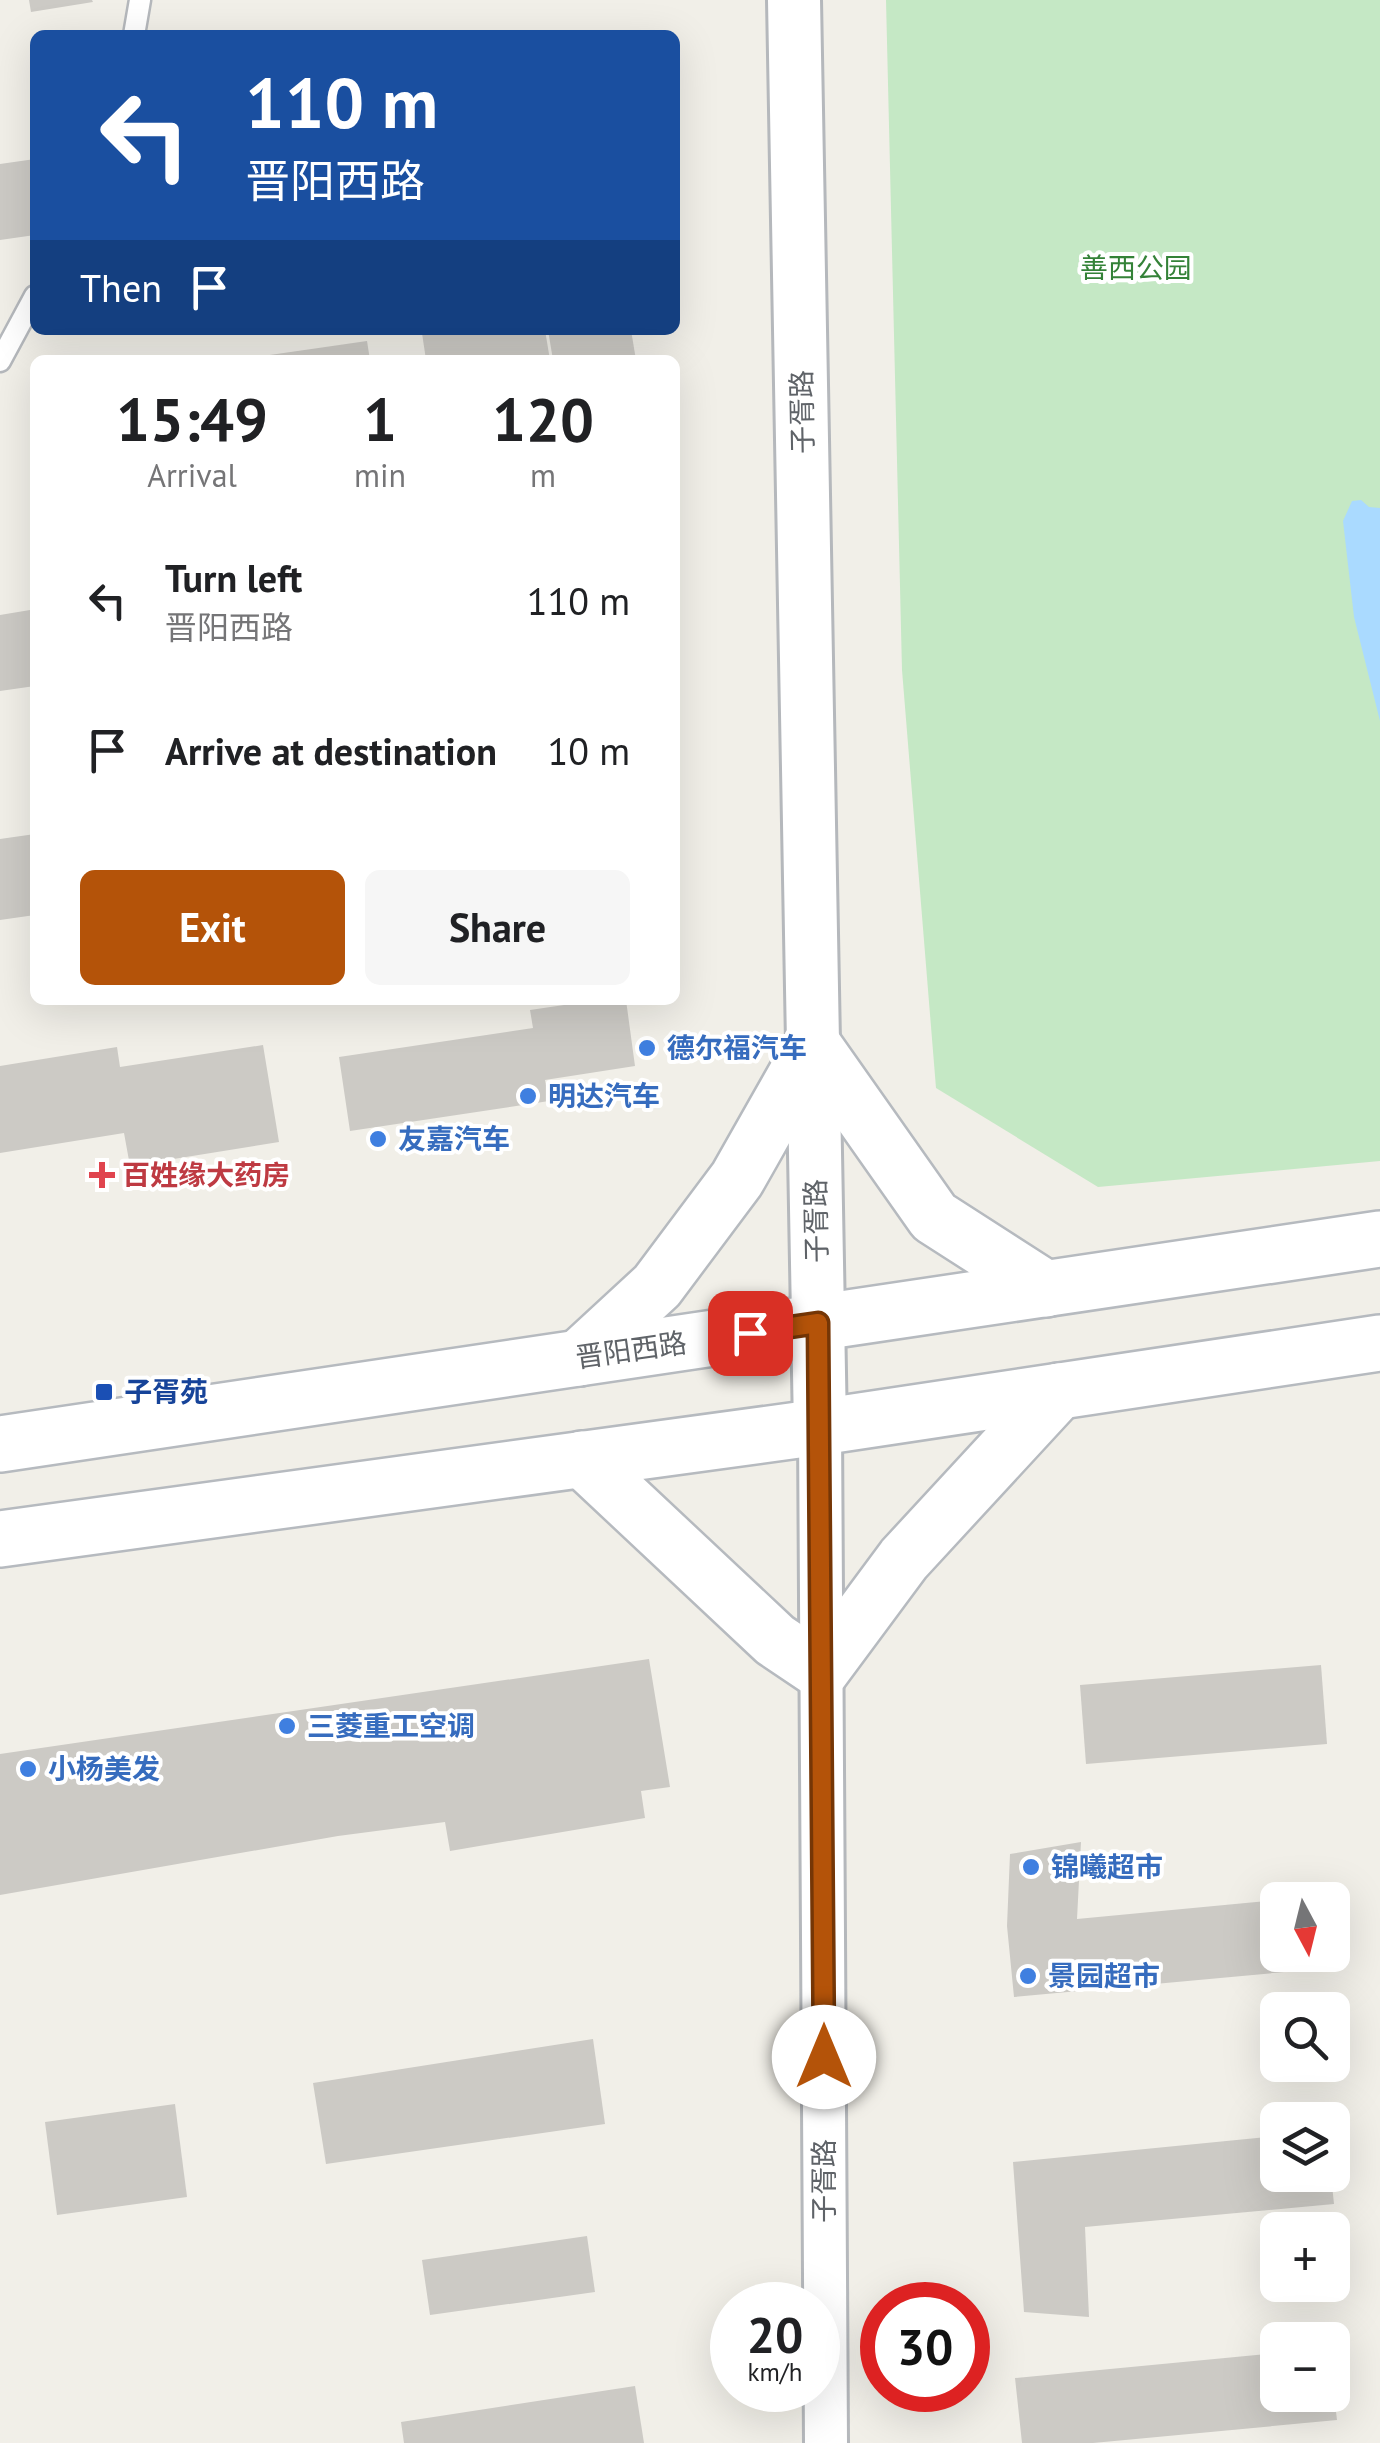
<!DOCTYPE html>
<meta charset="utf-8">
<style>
body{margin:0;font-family:"PT Sans","Noto Sans SC",sans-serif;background:#f6f6f6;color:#202124;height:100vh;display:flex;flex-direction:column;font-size:38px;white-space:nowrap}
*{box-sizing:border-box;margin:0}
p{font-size:32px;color:#757577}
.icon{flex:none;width:55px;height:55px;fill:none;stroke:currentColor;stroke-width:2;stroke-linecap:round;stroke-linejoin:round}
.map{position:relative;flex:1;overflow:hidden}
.side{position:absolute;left:30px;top:355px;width:650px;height:650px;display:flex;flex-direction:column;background:#fff;border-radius:15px;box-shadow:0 10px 40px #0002}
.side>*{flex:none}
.banner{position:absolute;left:30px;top:30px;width:650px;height:305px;border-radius:15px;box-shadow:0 10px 40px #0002;background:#1a4fa0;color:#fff;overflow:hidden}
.needle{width:65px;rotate:173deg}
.buttons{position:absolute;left:1260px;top:1882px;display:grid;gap:20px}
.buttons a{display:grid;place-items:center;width:90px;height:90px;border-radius:15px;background:#fff;box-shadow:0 10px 40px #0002;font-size:50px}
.speed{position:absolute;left:710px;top:2282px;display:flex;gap:20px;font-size:50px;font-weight:700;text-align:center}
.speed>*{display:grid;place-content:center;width:130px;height:130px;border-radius:50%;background:#fff;box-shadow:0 10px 40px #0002;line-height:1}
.speed small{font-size:25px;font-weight:400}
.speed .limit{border:15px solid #d22;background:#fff;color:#111}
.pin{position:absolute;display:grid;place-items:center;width:85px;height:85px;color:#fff;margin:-42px;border-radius:20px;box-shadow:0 5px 15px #0006}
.me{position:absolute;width:110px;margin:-55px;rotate:0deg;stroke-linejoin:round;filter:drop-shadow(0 0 8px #0008)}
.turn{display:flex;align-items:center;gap:35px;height:210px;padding:0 50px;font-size:45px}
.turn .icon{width:130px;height:130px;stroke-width:2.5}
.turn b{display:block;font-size:70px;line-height:85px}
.then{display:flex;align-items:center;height:95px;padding:0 50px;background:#0003;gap:20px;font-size:38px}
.eta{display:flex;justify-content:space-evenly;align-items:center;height:170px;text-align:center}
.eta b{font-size:60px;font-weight:600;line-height:70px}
.button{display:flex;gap:20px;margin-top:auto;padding:20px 50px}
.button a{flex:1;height:115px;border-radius:15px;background:#b45309;color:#fff;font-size:40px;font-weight:600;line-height:115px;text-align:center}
.button a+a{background:#f6f6f6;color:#202124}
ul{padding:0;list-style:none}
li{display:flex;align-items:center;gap:30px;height:150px;padding:0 50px}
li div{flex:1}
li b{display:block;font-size:38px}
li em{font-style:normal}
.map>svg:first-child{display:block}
.green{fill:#c5e8c5}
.water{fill:#aadaff}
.building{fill:#cccac5}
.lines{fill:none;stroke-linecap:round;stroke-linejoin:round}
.service-casing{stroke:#b5b8bc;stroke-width:25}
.minor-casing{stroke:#b5b8bc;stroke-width:48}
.tertiary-casing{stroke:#b5b8bc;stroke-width:58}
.secondary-casing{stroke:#b6babf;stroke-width:60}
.service{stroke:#fff;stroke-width:20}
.minor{stroke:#fff;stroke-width:42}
.tertiary{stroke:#fff;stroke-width:52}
.secondary{stroke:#fff;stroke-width:55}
.route-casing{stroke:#753606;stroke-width:25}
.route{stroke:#b45309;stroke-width:18}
.shop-dot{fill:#3f7fe0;stroke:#fff;stroke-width:4}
.health-dot{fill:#e0444e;stroke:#fff;stroke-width:4}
.transit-dot{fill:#1a4fb4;stroke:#fff;stroke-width:4}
.labels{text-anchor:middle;stroke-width:8;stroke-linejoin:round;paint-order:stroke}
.park-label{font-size:28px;fill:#348238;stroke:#fff}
.street-label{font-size:28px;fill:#5f6368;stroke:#fff}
.shop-label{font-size:28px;font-weight:bold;fill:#366cbe;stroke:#fff;text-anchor:start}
.health-label{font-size:28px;font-weight:bold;fill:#be3a42;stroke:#fff;text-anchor:start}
.transit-label{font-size:28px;font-weight:bold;fill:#164399;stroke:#fff;text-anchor:start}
</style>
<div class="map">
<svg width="1380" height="2443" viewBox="0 0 1380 2443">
<rect width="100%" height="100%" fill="#f1efe8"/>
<!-- green -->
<path class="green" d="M886,0H1380V1161L1098,1187L936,1088L902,670Z"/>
<!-- water -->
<path class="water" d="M1361,500L1369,507L1380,508V721L1354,617L1343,521L1352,501Z"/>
<!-- building -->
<g class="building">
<path d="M29,0H92L93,2L31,12Z"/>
<path d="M35,159V235L0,240V164Z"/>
<path d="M444,330H545L550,360H426L422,333Z"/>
<path d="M548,330H631L636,360H553Z"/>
<path d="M367,341L370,360H248V358Z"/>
<path d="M30,610L35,644V686L0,691V615Z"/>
<path d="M35,834V915L0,920V839Z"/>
<path d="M598,1000H626L635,1066L545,1080L549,1101L350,1131L339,1057L533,1028L530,1010Z"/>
<path d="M263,1045L279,1142L130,1166L124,1133L0,1153V1066L117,1047L120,1067Z"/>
<path d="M649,1659L670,1787L641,1791L645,1818L450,1851L445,1822L338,1836L0,1895V1754Z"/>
<path d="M1321,1665L1327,1744L1086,1764L1080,1685Z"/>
<path d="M1081,1842L1077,1919L1278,1900V1955H1327L1328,1968L1014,1997L1007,1926L1010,1854Z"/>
<path d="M593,2039L605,2124L326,2164L313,2083Z"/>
<path d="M175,2104L187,2197L57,2215L45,2122Z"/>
<path d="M1278,2136V2175H1331L1334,2204L1085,2227L1089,2317L1024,2312L1013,2162Z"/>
<path d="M587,2236L595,2292L430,2315L422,2260Z"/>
<path d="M1278,2353V2395H1334L1337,2420L1093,2443H1022L1015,2378Z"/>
<path d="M635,2386L644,2443H404L401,2422Z"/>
</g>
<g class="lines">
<!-- service casing -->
<g class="service-casing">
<g id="service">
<path d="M134,35L140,0"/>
<path d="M0,361L35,296"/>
</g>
</g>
<!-- minor casing -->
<g class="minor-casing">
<path id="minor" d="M820,1427L826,2443"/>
</g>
<!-- tertiary casing -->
<g class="tertiary-casing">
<path id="tertiary" d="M794,0L820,1427"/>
</g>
<!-- secondary casing -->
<g class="secondary-casing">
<g id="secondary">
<path d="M579,1358L657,1286L737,1179L813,1045L934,1217L1046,1289"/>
<path d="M0,1444L1380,1239"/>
<path d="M582,1459L775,1640L821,1671L904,1559L1059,1391"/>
<path d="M0,1539L820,1427L1380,1343"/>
</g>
</g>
<!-- service -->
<use href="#service" class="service"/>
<!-- minor -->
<use href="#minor" class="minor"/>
<!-- tertiary -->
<use href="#tertiary" class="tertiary"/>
<!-- secondary -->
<use href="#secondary" class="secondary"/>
</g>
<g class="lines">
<!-- route casing -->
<g class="route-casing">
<path id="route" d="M750,1333L818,1323L824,2057"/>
</g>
<!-- route -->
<use href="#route" class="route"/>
</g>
<!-- markers -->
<g class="shop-dot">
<circle cx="647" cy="1048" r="10"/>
<circle cx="528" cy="1096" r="10"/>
<circle cx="378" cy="1139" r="10"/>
<circle cx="287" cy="1726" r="10"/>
<circle cx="28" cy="1769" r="10"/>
<circle cx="1031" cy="1867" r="10"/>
<circle cx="1028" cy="1976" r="10"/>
</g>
<path class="health-dot" d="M97 1160h10v10h10v10h-10v10h-10v-10h-10v-10h10z"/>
<rect class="transit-dot" x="94" y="1382" width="20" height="20" rx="5"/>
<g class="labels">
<!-- park labels -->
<g class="park-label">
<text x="1136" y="278">善西公园</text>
</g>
<!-- street labels -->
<g class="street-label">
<text transform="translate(802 412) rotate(-91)" y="10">子胥路</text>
<text transform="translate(816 1221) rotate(-91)" y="10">子胥路</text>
<text transform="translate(631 1350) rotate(-8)" y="10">晋阳西路</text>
<text transform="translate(824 2181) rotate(-90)" y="10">子胥路</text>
</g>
<!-- shop labels -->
<g class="shop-label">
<text x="667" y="1058">德尔福汽车</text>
<text x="548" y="1106">明达汽车</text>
<text x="398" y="1149">友嘉汽车</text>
<text x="307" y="1736">三菱重工空调</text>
<text x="48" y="1779">小杨美发</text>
<text x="1051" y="1877">锦曦超市</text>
<text x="1048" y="1986">景园超市</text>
</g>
<!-- health labels -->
<g class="health-label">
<text x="122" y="1185">百姓缘大药房</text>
</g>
<!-- transit labels -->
<g class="transit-label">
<text x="124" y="1402">子胥苑</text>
</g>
</g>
</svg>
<div class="buttons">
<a><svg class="needle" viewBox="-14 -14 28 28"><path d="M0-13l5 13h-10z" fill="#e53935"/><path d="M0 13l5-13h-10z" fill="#757577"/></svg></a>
<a><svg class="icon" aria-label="search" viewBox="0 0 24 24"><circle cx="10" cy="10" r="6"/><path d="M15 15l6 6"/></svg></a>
<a><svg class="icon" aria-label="layers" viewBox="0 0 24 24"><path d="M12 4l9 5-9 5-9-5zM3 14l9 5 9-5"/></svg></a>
<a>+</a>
<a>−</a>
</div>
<div class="speed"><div>20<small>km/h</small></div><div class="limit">30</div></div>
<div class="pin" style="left:750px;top:1333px;background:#d93025"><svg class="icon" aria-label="arrive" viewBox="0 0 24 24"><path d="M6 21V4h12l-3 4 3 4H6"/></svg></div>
<svg class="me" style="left:824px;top:2057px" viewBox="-20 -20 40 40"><circle r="19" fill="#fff"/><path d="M0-13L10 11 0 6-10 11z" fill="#b45309"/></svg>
<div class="banner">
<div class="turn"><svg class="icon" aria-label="left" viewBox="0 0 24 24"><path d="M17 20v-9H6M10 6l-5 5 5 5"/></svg><div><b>110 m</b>晋阳西路</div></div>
<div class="then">Then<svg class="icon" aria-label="arrive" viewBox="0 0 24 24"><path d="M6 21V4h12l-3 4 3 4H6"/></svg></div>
</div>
<section class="side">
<div class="eta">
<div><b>15:49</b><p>Arrival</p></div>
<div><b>1</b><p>min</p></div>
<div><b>120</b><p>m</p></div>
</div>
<ul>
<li><svg class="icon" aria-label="left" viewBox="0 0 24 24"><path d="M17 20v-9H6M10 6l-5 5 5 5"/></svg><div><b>Turn left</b><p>晋阳西路</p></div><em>110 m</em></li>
<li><svg class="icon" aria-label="arrive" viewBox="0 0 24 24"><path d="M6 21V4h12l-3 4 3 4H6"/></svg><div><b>Arrive at destination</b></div><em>10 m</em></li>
</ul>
<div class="button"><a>Exit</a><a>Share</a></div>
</section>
</div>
